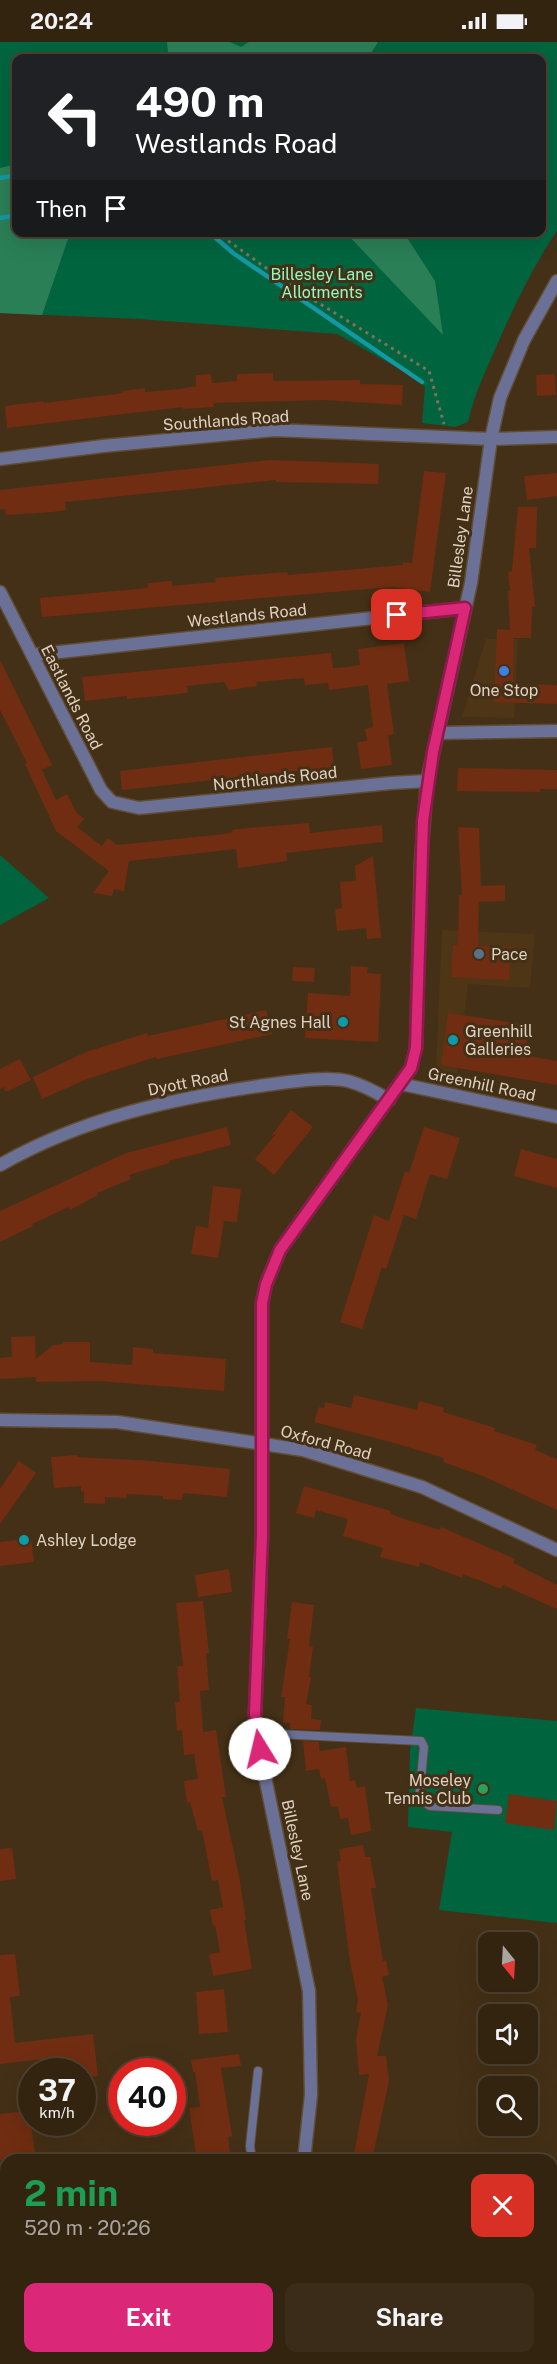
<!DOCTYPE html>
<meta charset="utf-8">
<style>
body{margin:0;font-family:"Public Sans",sans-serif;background:#3b2c19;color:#f1f3f6;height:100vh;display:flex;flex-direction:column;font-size:22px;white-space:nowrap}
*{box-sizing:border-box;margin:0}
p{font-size:20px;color:#a9a49f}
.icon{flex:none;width:33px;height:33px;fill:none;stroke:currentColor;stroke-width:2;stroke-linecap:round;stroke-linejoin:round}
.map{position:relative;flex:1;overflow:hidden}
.side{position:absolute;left:0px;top:2112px;width:558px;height:210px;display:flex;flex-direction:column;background:#332410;border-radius:18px 18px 0 0;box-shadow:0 6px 24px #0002,0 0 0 2px #4e4130}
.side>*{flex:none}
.guide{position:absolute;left:12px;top:12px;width:534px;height:183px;border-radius:12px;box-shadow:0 6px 24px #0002,0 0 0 2px #4e4130;background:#202124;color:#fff;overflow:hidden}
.needle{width:39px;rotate:162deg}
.fabs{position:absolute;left:478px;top:1890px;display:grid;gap:12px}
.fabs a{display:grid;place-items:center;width:60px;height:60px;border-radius:12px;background:#332410;box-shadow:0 6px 24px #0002,0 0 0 2px #4e4130;font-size:30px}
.speed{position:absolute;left:18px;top:2016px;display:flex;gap:12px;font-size:30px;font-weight:700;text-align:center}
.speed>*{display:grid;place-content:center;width:78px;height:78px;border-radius:50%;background:#332410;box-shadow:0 6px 24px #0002,0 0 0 2px #4e4130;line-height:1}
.speed small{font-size:15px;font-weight:400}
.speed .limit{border:9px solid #d22;background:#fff;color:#111}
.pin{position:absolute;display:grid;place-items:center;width:51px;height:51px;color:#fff;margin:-26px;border-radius:12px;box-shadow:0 3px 9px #0006}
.me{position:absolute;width:66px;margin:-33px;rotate:351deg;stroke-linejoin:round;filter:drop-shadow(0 0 4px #0008)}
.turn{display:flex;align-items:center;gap:21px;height:126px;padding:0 24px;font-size:27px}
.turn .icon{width:78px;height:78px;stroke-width:2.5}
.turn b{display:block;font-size:42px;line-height:51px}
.then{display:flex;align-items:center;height:57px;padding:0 24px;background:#0003;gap:12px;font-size:22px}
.round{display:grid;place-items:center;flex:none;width:63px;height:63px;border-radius:12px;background:#3b2c19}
.overview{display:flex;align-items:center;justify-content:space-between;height:102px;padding:0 24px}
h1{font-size:36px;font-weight:700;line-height:45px;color:#1e9e55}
.action{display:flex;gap:12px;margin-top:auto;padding:12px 24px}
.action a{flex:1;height:69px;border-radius:12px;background:#db2777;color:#fff;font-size:24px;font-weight:700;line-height:69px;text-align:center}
.action a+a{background:#3b2c19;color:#f1f3f6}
.status{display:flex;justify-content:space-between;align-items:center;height:42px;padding:0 30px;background:#332410;direction:ltr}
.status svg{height:16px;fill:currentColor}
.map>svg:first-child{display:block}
.built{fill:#4e3515}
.green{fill:#00653f;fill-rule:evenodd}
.forest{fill:#2a7f57}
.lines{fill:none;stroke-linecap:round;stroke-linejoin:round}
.stream{stroke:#1398a5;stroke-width:4.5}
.building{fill:#702d11}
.service-casing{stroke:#604d35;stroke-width:10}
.minor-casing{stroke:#604d35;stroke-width:15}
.tertiary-casing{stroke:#604d35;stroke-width:15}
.path{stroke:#82705b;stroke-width:3;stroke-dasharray:3 4.5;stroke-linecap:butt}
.service{stroke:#6b7196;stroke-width:8}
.minor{stroke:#6b7196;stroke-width:12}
.tertiary{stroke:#6b7196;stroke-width:12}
.route-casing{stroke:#8e194d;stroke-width:15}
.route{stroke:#db2777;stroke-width:10}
.shop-dot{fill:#3f7fe0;stroke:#443016;stroke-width:2}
.service-dot{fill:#5c6f8a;stroke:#443016;stroke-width:2}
.culture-dot{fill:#0f9aa8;stroke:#443016;stroke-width:2}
.leisure-dot{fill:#2e9e5b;stroke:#443016;stroke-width:2}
.labels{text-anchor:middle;stroke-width:6;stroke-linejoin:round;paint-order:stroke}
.park-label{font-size:16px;fill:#90fac2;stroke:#443016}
.street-label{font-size:16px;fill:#dfd2c3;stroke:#443016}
.poi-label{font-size:16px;fill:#dfd2c3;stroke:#443016;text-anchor:start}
</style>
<div class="status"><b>20:24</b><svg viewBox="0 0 49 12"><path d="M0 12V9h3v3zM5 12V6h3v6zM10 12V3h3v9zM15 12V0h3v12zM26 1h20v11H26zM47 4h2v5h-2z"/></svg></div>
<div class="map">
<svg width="557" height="2322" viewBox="0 0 557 2322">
<rect width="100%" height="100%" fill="#443016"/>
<!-- built -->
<g class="built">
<path d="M486,597H518L514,676L462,675Z"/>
<path d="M442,888L535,892L530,946L468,942L456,1038L436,1024Z"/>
</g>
<!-- green -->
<g class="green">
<path d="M0,0H557V189C533,224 514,264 497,303C486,328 474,353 468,380L455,385L422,381L425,345L407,331L337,292L140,277L0,271ZM16,16H542V190H16Z"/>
<path d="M0,813L49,856L0,883Z"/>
<path d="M416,1666L557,1679V1881L439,1868L452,1790L408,1785L410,1709Z"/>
</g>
<!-- forest -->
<g class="forest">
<path d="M167,0H230L241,5L249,0H378L368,16H162L168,10Z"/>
<path d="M16,122V190L70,191L42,273L0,271V126Z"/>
<path d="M346,191H404L435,239L443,293Z"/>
</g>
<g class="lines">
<!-- stream -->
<g class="stream">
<path d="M0,136L16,133"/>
<path d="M0,176L16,173"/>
<path d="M209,190L233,211L422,340"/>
</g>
</g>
<!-- building -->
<g class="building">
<path d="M273,331V339L360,338V342L403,343L402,363L324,358L213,361L214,365L183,367V365L7,386L5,364L43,359L44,361L123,351V349L145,346V350L181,347L196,344V333L211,332L212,341L237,339V332Z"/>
<path d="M555,332L556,353L537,354L536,333Z"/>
<path d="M270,418L379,422L378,442L276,440V438L65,460L66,468L53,470L6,473L5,467L0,468V448Z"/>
<path d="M424,429L446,431L430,550L391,545L42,575L40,556L148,546V541L172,539V544L216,540L215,536L287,530L288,533L403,523V520L412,521Z"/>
<path d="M557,431V454L527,458L524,434Z"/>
<path d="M518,465H537L536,506H529L535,565H532L531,596H514L513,642L557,643V662L494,660L497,587L510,588L508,549H510L508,530L512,529Z"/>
<path d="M404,601L409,639L387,642L394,692L388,693L392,723L361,727L357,700L367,699L365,687L373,685L368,643L329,648L328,641L305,643L304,636L256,640L257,644L229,648L224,640L187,644L188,651L127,657V654L85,659L82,635L331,611L333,626L347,625L360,623L358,607Z"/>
<path d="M0,618L52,723L42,728L56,758L67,752L76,770L84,777L77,785L102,804L108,796L117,803L225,792L233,790L232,788L248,786L309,781L310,791L382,783L383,800L286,811L287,819L238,826L236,807L129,819L124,849L114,847L112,854L93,851L109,829L56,789L25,722L27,721L0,668Z"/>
<path d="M332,705L334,725L122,748L120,729Z"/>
<path d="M458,726L557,728V747H540V750L457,749Z"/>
<path d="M458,785L479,786L481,844L505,843V859L479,860L478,904L511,905L509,938L451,935L453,903H458L459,853H462Z"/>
<path d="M373,814L381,896L367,897L366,886L337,889L335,867L342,866L340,840L356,839L355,824Z"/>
<path d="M351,924L368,925L367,931L381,932L378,1000L305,996L308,951L350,954Z"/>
<path d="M293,925L315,926L314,940L292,939Z"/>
<path d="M266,968L272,992L157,1017L156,1015L87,1037L42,1057L33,1035L86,1010L147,991L148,994Z"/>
<path d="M448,971L529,983L525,1013L557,1019V1043L441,1023Z"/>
<path d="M20,1017L31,1038L6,1050L4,1045L0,1047V1027Z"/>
<path d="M291,1068L313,1085L274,1133L255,1117L276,1092L271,1094Z"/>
<path d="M227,1085L231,1103L169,1119V1121L129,1133L131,1137L97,1151L98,1153L70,1168L69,1165L32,1182L33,1184L0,1200V1169L126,1111Z"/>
<path d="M424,1085L460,1096L447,1137L430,1132L416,1177L404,1173L386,1227L382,1225L362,1287L340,1280L374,1173L389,1179L405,1129L409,1131Z"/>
<path d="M521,1107L557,1117V1146L514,1134Z"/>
<path d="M213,1144L241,1147L237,1180L224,1179L218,1216L191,1212L196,1184L208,1186Z"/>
<path d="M35,1294L36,1317L53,1303L63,1302V1300H90V1320L132,1323L133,1305L153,1307V1311L226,1317L224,1349L98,1339L36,1340V1335L0,1337V1316L12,1315L11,1295Z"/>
<path d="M354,1353L417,1368L419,1359L444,1366L443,1370L495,1386L494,1389L537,1403L535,1408L557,1417V1468L483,1434L443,1420L444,1416L394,1401L314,1380L319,1365L324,1366L325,1360L351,1366Z"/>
<path d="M77,1413V1415L152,1419L230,1427L227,1455L183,1451L182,1458L163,1457V1454L127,1452V1456L105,1455V1462L84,1461V1450L81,1449V1444L54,1446L51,1415Z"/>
<path d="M19,1419L36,1431L0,1482V1447Z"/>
<path d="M304,1444L391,1469L390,1472L411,1479L440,1488L441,1485L515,1517L513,1521L557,1543V1567L503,1543L501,1547L463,1532L462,1536L420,1520L419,1525L380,1515L383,1506L343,1494L348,1477L316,1468L314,1476L296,1471Z"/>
<path d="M31,1496L34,1520L0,1524V1500Z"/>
<path d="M229,1527L232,1550L198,1555L195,1533Z"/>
<path d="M203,1559L209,1611H206L209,1648L200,1649L203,1690L216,1688L226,1755H222L239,1834L246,1878H244L252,1927L213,1934L209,1912L220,1910L215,1883L213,1884L210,1868L223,1865L218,1838L212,1839L202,1788L198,1789L190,1760L187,1761L184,1739L198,1737L194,1712L184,1713L182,1688L177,1689L175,1660H180L177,1624H183L176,1561Z"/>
<path d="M292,1560L314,1563L309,1604L313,1605L309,1635H311L306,1662L312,1663L311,1677L321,1678L320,1688L290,1687V1681H283L285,1655H281L290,1597H287Z"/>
<path d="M303,1699L319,1700V1709L346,1705L350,1739L355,1738L357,1746L365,1744L371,1789L351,1793L348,1776L340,1777L338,1764L331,1765L325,1736L321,1737L319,1727L306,1729Z"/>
<path d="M509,1752L557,1759L554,1788L505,1781Z"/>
<path d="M363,1803L365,1815H370L376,1846H371L383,1919H386L389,1933L382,1935L388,1963L377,2014H386L389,2039L372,2118H353L369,2032L359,2033L356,1997L361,1971L356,1970L358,1958L350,1920L337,1820L341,1819L339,1807Z"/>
<path d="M12,1806L16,1837L0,1839V1807Z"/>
<path d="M15,1912L20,1954L10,1955L15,2001L93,1992L98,2034L82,2036V2030H55L53,2016L0,2022V1913Z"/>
<path d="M224,1947L228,1990L199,1992L196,1950Z"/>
<path d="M239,2012L241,2024L221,2026L232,2094L228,2095L231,2118H197L189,2066L200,2065L195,2030H193L191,2018Z"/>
<path d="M29,2069L36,2118H0V2072Z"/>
</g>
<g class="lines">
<!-- service casing -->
<g class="service-casing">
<g id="service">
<path d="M256,1691L421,1699L424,1705L419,1757L430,1764L498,1768"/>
<path d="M252,2118L250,2104L258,2029"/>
<path d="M0,2148H6"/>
</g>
</g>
<!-- minor casing -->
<g class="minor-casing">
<g id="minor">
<path d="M0,417L103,404L274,388L491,397L557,395"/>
<path d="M0,550L101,748L112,760L139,766L391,741L427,739"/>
<path d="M32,613L465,566"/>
<path d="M438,691L557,689"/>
<path d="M401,1042L557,1075"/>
<path d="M0,1123C82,1076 174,1056 266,1043C290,1040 324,1034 348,1039C363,1043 376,1050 389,1058"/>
<path d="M0,1378L117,1380L303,1408L422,1445L557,1508"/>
<path d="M552,2314L557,2299"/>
</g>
</g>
<!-- tertiary casing -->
<g class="tertiary-casing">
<g id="tertiary">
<path d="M304,2118L311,2053L309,1949L256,1691L255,1672L262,1493V1261L266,1242L280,1208L411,1026L416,1006L421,819L427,739L471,541L491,397L500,356L524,298L557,239"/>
<path d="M257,2322L258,2316"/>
</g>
</g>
<!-- path -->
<path class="path" d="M216,190L291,244L429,329L444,382"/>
<!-- service -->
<use href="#service" class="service"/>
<!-- minor -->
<use href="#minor" class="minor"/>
<!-- tertiary -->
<use href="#tertiary" class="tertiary"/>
</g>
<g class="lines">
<!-- route casing -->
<g class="route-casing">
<path id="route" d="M260,1707L255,1672L262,1493V1261L266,1242L280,1208L411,1026L416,1006L423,779L433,710L465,566L397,573"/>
</g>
<!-- route -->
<use href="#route" class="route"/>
</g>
<!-- markers -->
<circle class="shop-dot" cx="504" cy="629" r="6"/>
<circle class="service-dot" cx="479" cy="912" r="6"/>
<g class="culture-dot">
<circle cx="343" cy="980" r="6"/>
<circle cx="453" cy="998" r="6"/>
<circle cx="24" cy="1498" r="6"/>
</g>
<circle class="leisure-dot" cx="483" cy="1747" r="6"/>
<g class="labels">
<!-- park labels -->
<g class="park-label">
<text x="322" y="238">Billesley Lane<tspan x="322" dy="18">Allotments</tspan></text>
</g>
<!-- street labels -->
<g class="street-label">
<text transform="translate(226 378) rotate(-4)" y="6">Southlands Road</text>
<text transform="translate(460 495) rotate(-82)" y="6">Billesley Lane</text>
<text transform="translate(247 573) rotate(-6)" y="6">Westlands Road</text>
<text transform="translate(72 655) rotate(63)" y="6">Eastlands Road</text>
<text transform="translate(275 736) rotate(-6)" y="6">Northlands Road</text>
<text transform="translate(188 1040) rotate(-11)" y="6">Dyott Road</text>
<text transform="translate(482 1042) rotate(12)" y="6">Greenhill Road</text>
<text transform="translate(326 1400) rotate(15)" y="6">Oxford Road</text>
<text transform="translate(298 1808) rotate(78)" y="6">Billesley Lane</text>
</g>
<!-- poi labels -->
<g class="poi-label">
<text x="504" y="654" text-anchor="middle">One Stop</text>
<text x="491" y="918">Pace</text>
<text x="331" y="986" text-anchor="end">St Agnes Hall</text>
<text x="465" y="995">Greenhill<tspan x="465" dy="18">Galleries</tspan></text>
<text x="36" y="1504">Ashley Lodge</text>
<text x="471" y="1744" text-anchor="end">Moseley<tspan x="471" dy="18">Tennis Club</tspan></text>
</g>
</g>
</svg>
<div class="fabs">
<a><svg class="needle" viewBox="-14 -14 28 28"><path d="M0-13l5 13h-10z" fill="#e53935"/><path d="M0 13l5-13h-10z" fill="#a9a49f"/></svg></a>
<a><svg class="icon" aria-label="sound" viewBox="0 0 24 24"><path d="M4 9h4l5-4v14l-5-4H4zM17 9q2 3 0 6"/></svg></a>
<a><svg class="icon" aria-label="search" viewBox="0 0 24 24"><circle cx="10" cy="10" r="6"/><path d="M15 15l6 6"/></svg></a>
</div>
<div class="speed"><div>37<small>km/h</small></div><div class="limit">40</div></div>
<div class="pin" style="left:397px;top:573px;background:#d93025"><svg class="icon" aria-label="arrive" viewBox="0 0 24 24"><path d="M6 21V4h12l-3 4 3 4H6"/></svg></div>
<svg class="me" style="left:260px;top:1707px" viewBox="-20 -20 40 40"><circle r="19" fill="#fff"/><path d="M0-13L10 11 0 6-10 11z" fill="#db2777"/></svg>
<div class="guide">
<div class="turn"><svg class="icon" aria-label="left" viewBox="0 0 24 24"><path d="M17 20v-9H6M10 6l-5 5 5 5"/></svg><div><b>490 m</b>Westlands Road</div></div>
<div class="then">Then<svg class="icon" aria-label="arrive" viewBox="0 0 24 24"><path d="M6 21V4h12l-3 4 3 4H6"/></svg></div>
</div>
<section class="side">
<div class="overview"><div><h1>2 min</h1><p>520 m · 20:26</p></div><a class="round" style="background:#d93025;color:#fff"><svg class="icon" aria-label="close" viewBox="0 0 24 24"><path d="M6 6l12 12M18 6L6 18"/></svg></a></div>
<div class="action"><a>Exit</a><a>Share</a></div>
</section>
</div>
